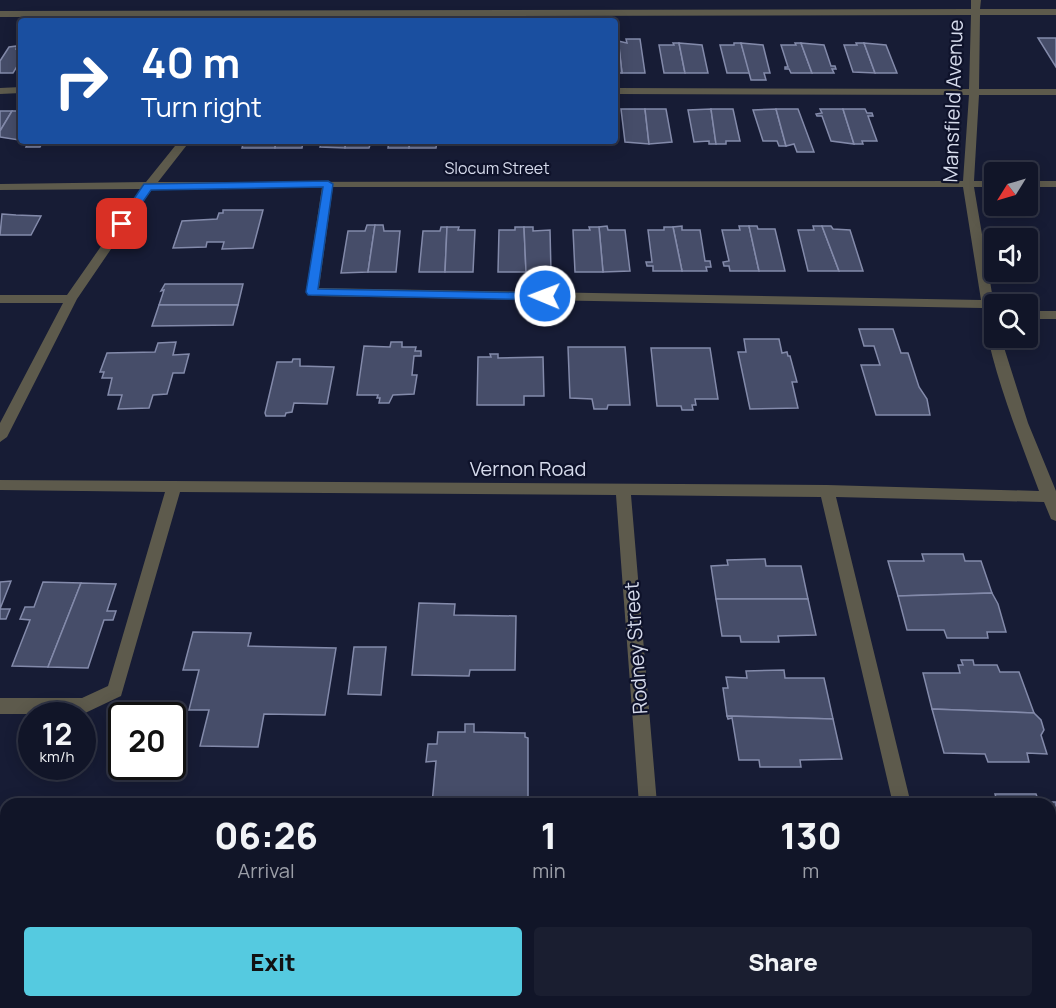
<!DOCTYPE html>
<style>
body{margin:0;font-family:Manrope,sans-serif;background:#1a1e30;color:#f1f3f6;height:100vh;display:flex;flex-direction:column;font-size:22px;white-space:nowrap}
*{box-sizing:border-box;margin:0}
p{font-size:20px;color:#9c9fa8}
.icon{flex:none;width:33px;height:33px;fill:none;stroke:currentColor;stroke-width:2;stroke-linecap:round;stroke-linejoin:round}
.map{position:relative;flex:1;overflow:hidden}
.drawer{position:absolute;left:0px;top:798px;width:1056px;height:210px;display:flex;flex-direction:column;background:#111528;border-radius:18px 18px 0 0;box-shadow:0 3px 15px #0003,0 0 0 2px #303445}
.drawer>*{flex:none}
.top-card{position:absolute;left:18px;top:18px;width:600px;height:126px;border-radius:6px;box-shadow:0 3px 15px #0003,0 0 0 2px #303445;background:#1a4fa0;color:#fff;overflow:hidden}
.needle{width:39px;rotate:233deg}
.fabs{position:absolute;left:984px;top:162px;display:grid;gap:12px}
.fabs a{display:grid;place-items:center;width:54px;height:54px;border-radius:6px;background:#111528;box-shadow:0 3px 15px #0003,0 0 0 2px #303445;font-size:30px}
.speed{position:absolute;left:18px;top:702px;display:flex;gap:12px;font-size:30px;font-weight:700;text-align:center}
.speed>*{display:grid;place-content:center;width:78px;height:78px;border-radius:50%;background:#111528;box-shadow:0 3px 15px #0003,0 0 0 2px #303445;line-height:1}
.speed small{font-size:15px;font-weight:400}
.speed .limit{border:3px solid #111;border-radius:9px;background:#fff;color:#111}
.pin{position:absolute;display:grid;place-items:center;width:51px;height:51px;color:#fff;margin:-26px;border-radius:12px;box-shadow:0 3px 9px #0006}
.me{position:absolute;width:66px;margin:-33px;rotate:271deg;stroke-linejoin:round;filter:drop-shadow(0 0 4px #0008)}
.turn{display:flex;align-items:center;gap:21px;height:126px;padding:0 24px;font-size:27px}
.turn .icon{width:78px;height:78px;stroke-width:2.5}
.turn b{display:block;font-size:42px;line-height:51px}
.eta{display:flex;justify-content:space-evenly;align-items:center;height:102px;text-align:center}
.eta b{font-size:36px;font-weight:800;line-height:42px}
.button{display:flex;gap:12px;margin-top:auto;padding:12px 24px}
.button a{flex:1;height:69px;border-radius:6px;background:#55cae0;color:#111;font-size:24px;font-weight:800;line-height:69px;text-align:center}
.button a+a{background:#1a1e30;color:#f1f3f6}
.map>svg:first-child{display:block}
.building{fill:#464d69;stroke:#838aaa;stroke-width:1.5}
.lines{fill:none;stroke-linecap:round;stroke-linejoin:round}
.minor{fill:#5d5a4c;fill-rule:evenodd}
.route{fill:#1a73e8;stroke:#114b97;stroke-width:1.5}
.labels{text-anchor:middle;stroke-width:4.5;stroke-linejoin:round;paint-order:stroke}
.far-street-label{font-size:16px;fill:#d6dbec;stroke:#0e122a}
.street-label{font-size:20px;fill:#d6dbec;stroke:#0e122a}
</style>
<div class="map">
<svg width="1056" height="1008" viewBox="0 0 1056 1008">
<rect width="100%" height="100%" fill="#171c35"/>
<!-- building -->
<g class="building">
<path d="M1038,38H1056V67Z"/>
<path d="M626,39H640L645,73H622L618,41L627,43Z"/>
<path d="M673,43H679L685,73H664L659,45H674Z"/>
<path d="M679,43L702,45L708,73H685Z"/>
<path d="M734,43H741L750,73H727L720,45H734Z"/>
<path d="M741,43L763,45L770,73H764L766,80H751Z"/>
<path d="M795,43H801L812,73H791L789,69H785V67H788L781,45H796Z"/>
<path d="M801,43L824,45L831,66H835L836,69H832L834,73H812Z"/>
<path d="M856,43H864L875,73L853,72L844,45H857Z"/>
<path d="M864,43L886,45L897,73H875Z"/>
<path d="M17,46L16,49H21V60L13,73H0V61L9,47Z"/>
<path d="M615,46H619L622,73H615Z"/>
<path d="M621,109H645L649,144L625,142Z"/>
<path d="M645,109H666L672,142L649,144Z"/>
<path d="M711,109L716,144H709V141L694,142L688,110Z"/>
<path d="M711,109H733L740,141H726V144H716Z"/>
<path d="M776,109L786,146H779L777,141H763L753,110Z"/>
<path d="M776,109H798L814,152H797L794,144L786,146Z"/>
<path d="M820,109H843L854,144L831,141L822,116H817L816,114L822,113Z"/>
<path d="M843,109H865L867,113H872L873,116H868L877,141H862L863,144H854Z"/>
<path d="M0,111H12L0,131Z"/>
<path d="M12,111H21V136L19,140L0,137V131Z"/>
<path d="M29,141H43L40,147H26Z"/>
<path d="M244,141H276L275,148H242Z"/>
<path d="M276,141H303L302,148H275Z"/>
<path d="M322,141H346L345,148L320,147Z"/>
<path d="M346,141H369L368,145H370L369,148H345Z"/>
<path d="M389,141H410L409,148H388Z"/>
<path d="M410,141H437L436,148H409Z"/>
<path d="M223,210H263L253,248L222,249L224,242H207L206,247L173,248L182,221L217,219L219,213H223Z"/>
<path d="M2,214L16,215L41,216L31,235H0Z"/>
<path d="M367,225H375L368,272L341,273L348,231H365Z"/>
<path d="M375,225H383L384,231H400L396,272H368Z"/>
<path d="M607,226L608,230H625L630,271L603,272L599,227Z"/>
<path d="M682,226V230H700L705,261H710L711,267H706L707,271H682L673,227Z"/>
<path d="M739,226H749L759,271H730L729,266H724L723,262L729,261L722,230H740Z"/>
<path d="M749,226H757L758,229H775L785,271H759Z"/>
<path d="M813,226H822L839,271H808L798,230H814Z"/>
<path d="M822,226H831L833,229L850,230L863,271H839Z"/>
<path d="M441,227H447L445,272H419L423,231H440Z"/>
<path d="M447,227H459L458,230H475L473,272H445Z"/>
<path d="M515,227H524L526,272H498L499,230H515Z"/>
<path d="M524,227H533V231L550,230L551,272H526Z"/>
<path d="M589,227H599L603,272H575L573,230H590Z"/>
<path d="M664,227H673L682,271H653V266H647L646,262H652L648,230H664Z"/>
<path d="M165,284H243L238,305H159L164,290L161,291Z"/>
<path d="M159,305H238L233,325L152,326Z"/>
<path d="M859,329H893L901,353H908L919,387L927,399L930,415H876L861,365H880L874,346H864Z"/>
<path d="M744,339H779L782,353L787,352L788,356H790L797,382H792L798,408L750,409L738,352H746Z"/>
<path d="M176,342L173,355L189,354L184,373H173L167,394L153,395L149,408L118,409L122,395H108L112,378H102L104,372H100L107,353L155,352L158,343Z"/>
<path d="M391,342H402V347H416L415,351H421V356H414L412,375H417L414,394L393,395L389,403H379L380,398H377L378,395H357L364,346L390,347Z"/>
<path d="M568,347H625L630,405H608L607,409H594L592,399L570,398Z"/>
<path d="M651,348H710L718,399H695L696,405H692L693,410H682L681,406H657Z"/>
<path d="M490,354H498V358L543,357L544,396H524V405H477L478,357H491Z"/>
<path d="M293,359H300V366L334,367L327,404L294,403L292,412L286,413L285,416H266L265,413L277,362H292Z"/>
<path d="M922,554H963L965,561H981L992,593L898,596L888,561H924Z"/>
<path d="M765,559L766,566H801L808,599H716L711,566L728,565L727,560Z"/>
<path d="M11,581L0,609H10L6,619H0V582Z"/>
<path d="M43,582L81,583L48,667L12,666L30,620L20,619L25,607H34Z"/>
<path d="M81,583L116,584L107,611H116L113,620H104L88,668L48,667Z"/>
<path d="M992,593L998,604L1006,632H987L988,638H947L944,630H907L898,596Z"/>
<path d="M716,599H808L816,635L778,636L779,642H741L740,636H722Z"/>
<path d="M419,603L455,604L454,615L516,616L515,670H470L469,676L412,675Z"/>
<path d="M193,632L251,633L248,646L336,648L325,715L264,714L258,747L200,746L209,710H189L199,670H183Z"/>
<path d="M354,647H386L381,695L348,694Z"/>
<path d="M961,660H973L974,665H997L1000,672H1019L1034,713L932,709L923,673H960L958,665H963Z"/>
<path d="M784,670L785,678H824L833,719L727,716L723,688H728L726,677L747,678L746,671Z"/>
<path d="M932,709L1034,713L1041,720L1044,730L1041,735L1047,754L1027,753L1029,762H988L985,754L944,753Z"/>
<path d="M727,716L833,719L842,759L800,760L801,767H760L759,760H739L732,718L728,719Z"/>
<path d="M465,724H474V732L525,733V737L528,738V804H432L436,761L426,762L428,744H437L438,732H465Z"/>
<path d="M995,794H1036L1039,802H1056V848H1050V804H954L953,802L997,801Z"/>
<path d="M767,800H807L808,804H767Z"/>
<rect x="1050" y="848" width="6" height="60"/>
<path d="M1050,947H1056V1008H1010L1009,1002H1050Z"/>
<path d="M399,1002H529V1008H398Z"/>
<path d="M771,1002H891L892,1008H772Z"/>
</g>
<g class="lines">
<!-- minor -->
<g class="minor">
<path d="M971,0H981L980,9H1056V15H980L979,89H1056V95H979L974,181H994V187H974L994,305V338H1001L1028,423L1056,491V521L1051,519L1044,502L836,497L911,804H893L821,497L631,495L657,804H639L616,495L180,492L121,696L83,714H0V698H82L108,686L165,492L0,490V480L827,485L1039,491C1017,432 992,371 982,308L312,296L306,292L322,187L152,189L77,299L7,437L0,442V423L63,303H0V295H67L141,189L0,190V184L146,182L179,141H190L158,182L963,181L969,95L615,94V88L969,89L971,15L0,17V11L971,9ZM333,187H963L981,300L319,288Z"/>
<path d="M21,87V93L0,94V88Z"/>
<rect x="1028" y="181" width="28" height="6"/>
<rect x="1028" y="311" width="28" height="8"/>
<path d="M6,992V1002H21L23,1008H0V996Z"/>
<rect x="324" y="1002" width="20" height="6"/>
<rect x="653" y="1002" width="20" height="6"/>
<path d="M942,1002H962L964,1008H944Z"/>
</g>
</g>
<!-- route -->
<path class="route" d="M328,181L333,184L318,289L545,293L551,296L545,300L308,295L306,292L323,187L151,190L126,226H119L117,224L144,184H148Z"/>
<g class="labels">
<!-- far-street labels -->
<g class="far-street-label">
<text x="497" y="174">Slocum Street</text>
</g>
<!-- street labels -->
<g class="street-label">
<text transform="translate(953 101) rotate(-88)" y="7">Mansfield Avenue</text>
<text x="528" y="476">Vernon Road</text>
<text transform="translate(636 648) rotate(-94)" y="7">Rodney Street</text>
</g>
</g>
</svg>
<div class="fabs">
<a><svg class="needle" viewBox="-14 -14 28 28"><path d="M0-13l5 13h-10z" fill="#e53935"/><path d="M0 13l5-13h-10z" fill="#9c9fa8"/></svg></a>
<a><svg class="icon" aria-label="sound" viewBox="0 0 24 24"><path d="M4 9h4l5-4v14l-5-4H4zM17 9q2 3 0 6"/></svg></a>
<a><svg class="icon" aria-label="search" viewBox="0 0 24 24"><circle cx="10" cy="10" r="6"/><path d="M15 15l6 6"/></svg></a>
</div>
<div class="speed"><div>12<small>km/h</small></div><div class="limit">20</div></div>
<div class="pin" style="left:122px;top:224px;background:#d93025"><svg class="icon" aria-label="arrive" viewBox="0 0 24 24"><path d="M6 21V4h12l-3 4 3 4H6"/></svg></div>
<svg class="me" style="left:545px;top:296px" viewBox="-20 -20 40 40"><circle r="17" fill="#1a73e8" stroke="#fff" stroke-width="3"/><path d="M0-11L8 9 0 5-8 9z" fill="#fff"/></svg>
<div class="top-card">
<div class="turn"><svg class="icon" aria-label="right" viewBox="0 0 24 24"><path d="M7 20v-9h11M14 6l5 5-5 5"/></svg><div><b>40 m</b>Turn right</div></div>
</div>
<section class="drawer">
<div class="eta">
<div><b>06:26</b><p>Arrival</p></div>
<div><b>1</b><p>min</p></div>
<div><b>130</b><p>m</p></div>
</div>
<div class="button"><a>Exit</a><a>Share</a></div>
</section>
</div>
